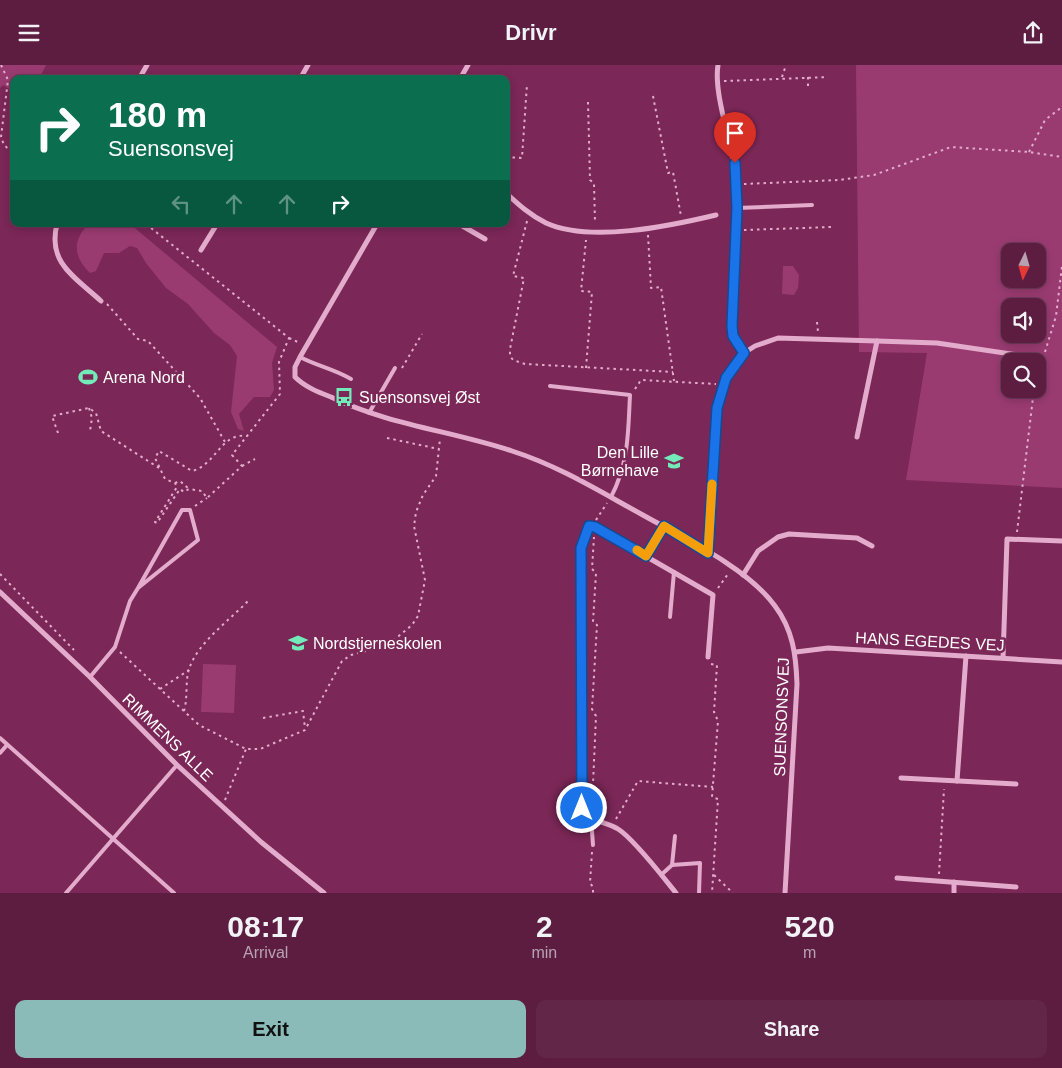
<!DOCTYPE html>
<meta charset="utf-8">
<style>
body{margin:0;font-family:Helvetica,sans-serif;background:#622648;color:#f1f3f6;height:100vh;display:flex;flex-direction:column;font-size:19px;white-space:nowrap}
*{box-sizing:border-box;margin:0}
p{font-size:16px;color:#b8a2b1}
.icon{flex:none;width:28px;height:28px;fill:none;stroke:currentColor;stroke-width:2;stroke-linecap:round;stroke-linejoin:round}
.map{position:relative;height:828px;overflow:hidden}
.sheet{display:flex;flex-direction:column;background:#5c1d41;flex:1}
.sheet>*{flex:none}
.banner{position:absolute;left:10px;top:10px;width:500px;height:152px;border-radius:10px;box-shadow:0 2px 8px #0003,0 0 0 1px #713b5a;background:#0b6e4f;color:#fff;overflow:hidden}
.needle{width:32px;rotate:185deg}
.fabs{position:absolute;left:1001px;top:178px;display:grid;gap:10px}
.fabs a{display:grid;place-items:center;width:45px;height:45px;border-radius:10px;background:#5c1d41;box-shadow:0 2px 8px #0003,0 0 0 1px #713b5a;font-size:25px}
.pin{position:absolute;display:grid;place-items:center;width:42px;height:42px;color:#fff;margin:-51px -21px;border-radius:50% 50% 50% 0;rotate:-45deg;box-shadow:0 0 5px #0007}
.pin .icon{rotate:45deg}
.me{position:absolute;width:55px;margin:-28px;rotate:0deg;stroke-linejoin:round;filter:drop-shadow(0 0 4px #0008)}
.turn{display:flex;align-items:center;gap:18px;height:105px;padding:0 15px;font-size:22px}
.turn .icon{width:65px;height:65px;stroke-width:2.5}
.turn b{display:block;font-size:35px;line-height:42px}
.lanes{display:flex;align-items:center;height:48px;padding:0 15px;background:#0003;justify-content:center;gap:25px;direction:ltr}
.lanes .off{opacity:.35}
.eta{display:flex;justify-content:space-evenly;align-items:center;height:85px;text-align:center}
.eta b{font-size:30px;font-weight:700;line-height:35px}
.action{display:flex;gap:10px;margin-top:auto;padding:10px 15px}
.action a{flex:1;height:58px;border-radius:10px;background:#8bbbb9;color:#111;font-size:20px;font-weight:700;line-height:58px;text-align:center}
.action a+a{background:#622648;color:#f1f3f6}
header{display:flex;justify-content:space-between;align-items:center;height:65px;padding:0 15px;background:#5c1d41;font-size:22px;font-weight:700}
.map>svg:first-child{display:block}
.green{fill:#993b71;fill-rule:evenodd}
.lines{fill:none;stroke-linecap:round;stroke-linejoin:round}
.path{stroke:#e4accc;stroke-width:2;stroke-dasharray:2.5 4;stroke-linecap:butt}
.lane{stroke:#e4accc;stroke-width:4}
.street{stroke:#e4accc;stroke-width:5}
.route-casing{stroke:#114b97;stroke-width:12}
.route{stroke:#1a73e8;stroke-width:9}
.slow{stroke:#f59e0b;stroke-width:9}
.labels{text-anchor:middle;stroke-width:5;stroke-linejoin:round;paint-order:stroke}
.poi-label{font-size:16px;fill:#fff;stroke:#7b2757;text-anchor:start}
.street-label{font-size:16px;fill:#fff;stroke:#7b2757}
</style>
<header><svg class="icon" aria-label="menu" viewBox="0 0 24 24"><path d="M4 6h16M4 12h16M4 18h16"/></svg>Drivr<svg class="icon" aria-label="share" viewBox="0 0 24 24"><path d="M12 15V3M7 8l5-5 5 5M5 13v7h14v-7"/></svg></header>
<div class="map">
<svg width="1062" height="828" viewBox="0 0 1062 828">
<rect width="100%" height="100%" fill="#7b2757"/>
<!-- green -->
<g class="green">
<path d="M0,0H46L39,14H14V27L3,20L0,23Z"/>
<path d="M856,0H1062V423L906,415L927,288L859,287ZM1010,186H1038V214H1010ZM1010,241H1038V269H1010ZM1010,296H1038V324H1010Z"/>
<path d="M89,159H130L277,282L272,298L274,325L270,332H254L239,349L244,366L238,364L231,347L237,291L230,280L214,268L188,239L166,223L146,198L137,183L130,181L119,188H104L96,206L90,208C73,192 72,175 89,159Z"/>
<path d="M783,201H793L799,210L798,223L794,230L782,229Z"/>
<path d="M203,599L236,600L234,648L201,647Z"/>
</g>
<g class="lines">
<!-- path -->
<g class="path">
<path d="M1,0L8,15L1,72L4,80L14,89"/>
<path d="M782,12L786,0"/>
<path d="M808,12V21"/>
<path d="M724,16L828,12"/>
<path d="M653,31L668,108L673,107L681,151"/>
<path d="M588,37L590,115L594,118L595,158"/>
<path d="M1029,87L1045,55L1062,42"/>
<path d="M506,92L522,93L527,19"/>
<path d="M744,119L839,115L874,110L951,82L1029,87L1062,92"/>
<path d="M527,156L513,211L524,213L510,284V291L513,295L525,299L673,307"/>
<path d="M146,159L289,273L279,297L280,329L232,390L242,401L207,433L202,426L189,424L184,427L180,424L157,458L155,457L177,422L175,418L165,414L155,393L159,386L192,406C216,400 221,367 247,371"/>
<path d="M744,165L832,162"/>
<path d="M648,170L651,223L661,222L674,316"/>
<path d="M107,239L138,274L148,276L200,333L225,377"/>
<path d="M817,257L818,267"/>
<path d="M289,273L300,278"/>
<path d="M1045,287L1056,251L1062,201"/>
<path d="M402,303L422,269"/>
<path d="M586,303L592,227L581,226L586,175"/>
<path d="M635,324L641,315L716,319"/>
<path d="M89,343L92,353L90,366"/>
<path d="M58,368L52,351L89,343L96,348L101,366L159,403"/>
<path d="M387,373L439,384"/>
<path d="M242,401L255,394"/>
<path d="M175,418L180,416L189,424"/>
<path d="M195,441L207,433"/>
<path d="M596,455L607,438"/>
<path d="M1017,467L1034,324"/>
<path d="M0,509L74,585"/>
<path d="M718,523L728,509"/>
<path d="M120,587L199,660L246,684H260L305,665L342,596L351,590L388,580L412,560L418,551L425,515L414,461L416,447L423,430L436,411L440,374"/>
<path d="M711,599L717,600L714,647L718,656L712,732L718,734L712,828"/>
<path d="M160,624L189,605"/>
<path d="M184,646C188,633 185,617 189,604C198,577 229,556 248,536"/>
<path d="M263,653L303,646L305,663"/>
<path d="M225,735L246,684"/>
<path d="M592,742L596,651L592,644L597,560L593,557L596,508L592,504L594,472"/>
<path d="M616,754L638,716L713,722"/>
<path d="M592,787L590,818L593,822V828"/>
<path d="M939,809L944,724"/>
<path d="M714,810L733,828"/>
</g>
<!-- lane -->
<g class="lane">
<path d="M737,143L812,140"/>
<path d="M300,292C317,301 334,304 351,314"/>
<path d="M550,321L630,330C628,367 629,398 611,432"/>
<path d="M369,348L395,303"/>
<path d="M647,491L664,461"/>
<path d="M670,552L674,507"/>
<path d="M90,612L115,582L130,536L138,523L198,475L190,445H182L138,523"/>
<path d="M0,673L174,828"/>
<path d="M0,688L7,680"/>
<path d="M591,753L593,780"/>
<path d="M672,800L675,771"/>
<path d="M661,810L672,800L700,798L699,828"/>
<path d="M66,828L177,700"/>
</g>
<!-- street -->
<g class="street">
<path d="M718,0C713,31 734,82 737,117C741,168 729,220 733,271L744,288"/>
<path d="M139,14L147,0"/>
<path d="M300,14L308,0"/>
<path d="M460,14L468,0"/>
<path d="M506,128C519,140 530,150 546,158C590,178 670,161 716,150"/>
<path d="M57,159C47,198 75,212 101,236"/>
<path d="M377,159L300,292L295,302V312C305,322 318,327 331,332C389,360 452,366 512,386C559,401 599,426 641,449C682,472 748,503 775,541C793,565 796,590 797,619L785,828"/>
<path d="M459,159L485,174"/>
<path d="M201,185L217,159"/>
<path d="M857,372L877,276"/>
<path d="M708,488L717,343L726,313L744,288L755,281L778,273L877,276L937,278L1039,293"/>
<path d="M743,510L758,486L778,472L789,469L857,473L872,481"/>
<path d="M0,527L90,612L177,700L261,777L324,828"/>
<path d="M796,587L828,583L1062,597"/>
<path d="M1003,593L1007,474L1062,476"/>
<path d="M901,713L1016,719"/>
<path d="M957,716L966,591"/>
<path d="M897,813L1016,822"/>
<path d="M676,828C663,812 634,774 618,764C607,757 587,756 582,743L581,483L589,461L595,462L713,530L708,592"/>
<path d="M954,828V817"/>
</g>
</g>
<g class="lines">
<!-- route casing -->
<g class="route-casing">
<path id="route" d="M582,743L581,483L589,461L595,462L646,491L664,461L708,488L717,343L726,313L744,288L733,271L732,261L737,143L735,98"/>
</g>
<!-- route -->
<use href="#route" class="route"/>
<!-- slow -->
<path class="slow" d="M637,485L646,491L664,461L708,488L712,419"/>
</g>
<!-- icons -->
<defs>
<g id="stadium-bare" transform="scale(1.5)"><path d="M0-5a6.5 5 0 1 0 0 10a6.5 5 0 1 0 0-10ZM-3.5-1.8h7v3.6h-7Z" fill="#72ebb9" stroke="#7b2757" stroke-width="2.5" paint-order="stroke"/></g>
<g id="bus-bare" transform="scale(1.5)"><path d="M-5-6H5V4H4V6H2V4H-2V6H-4V4H-5ZM-3.5-4V0h7V-4ZM-3.5 1.2v1.5H-2V1.2ZM2 1.2v1.5H3.5V1.2Z" fill="#72ebb9" stroke="#7b2757" stroke-width="2.5" paint-order="stroke"/></g>
<g id="school-bare" transform="scale(1.5)"><path d="M0-5L7-2L0 1L-7-2ZM-4 1L0 2.5L4 1V4Q0 6-4 4Z" fill="#72ebb9" stroke="#7b2757" stroke-width="2.5" paint-order="stroke"/></g>
</defs>
<g fill-rule="evenodd">
<use href="#stadium-bare" x="88" y="312"/>
<use href="#bus-bare" x="344" y="332"/>
<use href="#school-bare" x="674" y="396"/>
<use href="#school-bare" x="298" y="578"/>
</g>
<g class="labels">
<!-- poi labels -->
<g class="poi-label">
<text x="103" y="318">Arena Nord</text>
<text x="359" y="338">Suensonsvej Øst</text>
<text x="659" y="393" text-anchor="end">Den Lille<tspan x="659" dy="18">Børnehave</tspan></text>
<text x="313" y="584">Nordstjerneskolen</text>
</g>
<!-- street labels -->
<g class="street-label">
<text transform="translate(930 576) rotate(3)" y="6">HANS EGEDES VEJ</text>
<text transform="translate(781 652) rotate(-88)" y="6">SUENSONSVEJ</text>
<text transform="translate(168 672) rotate(44)" y="6">RIMMENS ALLE</text>
</g>
</g>
</svg>
<div class="fabs">
<a><svg class="needle" viewBox="-14 -14 28 28"><path d="M0-13l5 13h-10z" fill="#e53935"/><path d="M0 13l5-13h-10z" fill="#b8a2b1"/></svg></a>
<a><svg class="icon" aria-label="sound" viewBox="0 0 24 24"><path d="M4 9h4l5-4v14l-5-4H4zM17 9q2 3 0 6"/></svg></a>
<a><svg class="icon" aria-label="search" viewBox="0 0 24 24"><circle cx="10" cy="10" r="6"/><path d="M15 15l6 6"/></svg></a>
</div>
<div class="pin" style="left:735px;top:98px;background:#d93025"><svg class="icon" aria-label="arrive" viewBox="0 0 24 24"><path d="M6 21V4h12l-3 4 3 4H6"/></svg></div>
<svg class="me" style="left:582px;top:743px" viewBox="-20 -20 40 40"><circle r="17" fill="#1a73e8" stroke="#fff" stroke-width="3"/><path d="M0-11L8 9 0 5-8 9z" fill="#fff"/></svg>
<div class="banner">
<div class="turn"><svg class="icon" aria-label="right" viewBox="0 0 24 24"><path d="M7 20v-9h11M14 6l5 5-5 5"/></svg><div><b>180 m</b>Suensonsvej</div></div>
<div class="lanes"><svg class="icon off" aria-label="left" viewBox="0 0 24 24"><path d="M17 20v-9H6M10 6l-5 5 5 5"/></svg><svg class="icon off" aria-label="ahead" viewBox="0 0 24 24"><path d="M12 20V5M6 11l6-6 6 6"/></svg><svg class="icon off" aria-label="ahead" viewBox="0 0 24 24"><path d="M12 20V5M6 11l6-6 6 6"/></svg><svg class="icon" aria-label="right" viewBox="0 0 24 24"><path d="M7 20v-9h11M14 6l5 5-5 5"/></svg></div>
</div>
</div>
<section class="sheet">
<div class="eta">
<div><b>08:17</b><p>Arrival</p></div>
<div><b>2</b><p>min</p></div>
<div><b>520</b><p>m</p></div>
</div>
<div class="action"><a>Exit</a><a>Share</a></div>
</section>
